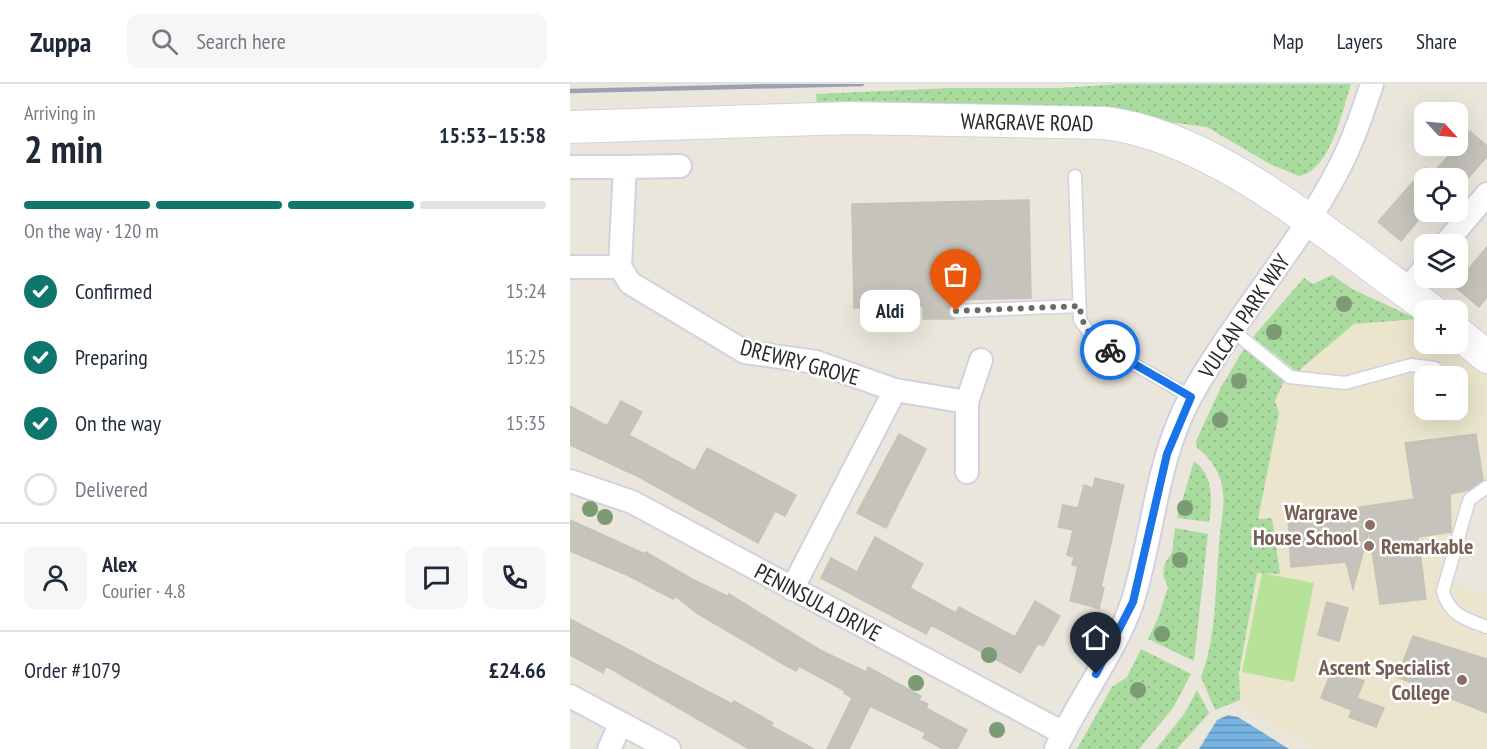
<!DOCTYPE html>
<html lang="en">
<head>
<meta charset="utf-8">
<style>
  :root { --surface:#fff; --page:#f6f6f7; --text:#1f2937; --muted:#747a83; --line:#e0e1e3; --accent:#0f766e }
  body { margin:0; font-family:"PT Sans Narrow",sans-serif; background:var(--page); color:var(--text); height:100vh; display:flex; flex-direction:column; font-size:22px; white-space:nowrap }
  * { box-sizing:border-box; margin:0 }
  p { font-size:20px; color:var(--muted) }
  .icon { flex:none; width:33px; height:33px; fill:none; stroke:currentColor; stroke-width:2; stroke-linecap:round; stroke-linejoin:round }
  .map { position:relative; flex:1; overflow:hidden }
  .drawer { display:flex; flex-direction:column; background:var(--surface); width:570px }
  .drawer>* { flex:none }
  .needle { width:39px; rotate:116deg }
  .buttons { position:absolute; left:844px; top:18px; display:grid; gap:12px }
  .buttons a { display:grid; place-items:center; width:54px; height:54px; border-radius:12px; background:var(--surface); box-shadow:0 6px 24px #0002; font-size:30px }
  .pin { position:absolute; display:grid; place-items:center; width:51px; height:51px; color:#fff; margin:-62px -26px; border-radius:50% 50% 50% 0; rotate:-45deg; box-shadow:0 0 6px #0007 }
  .pin .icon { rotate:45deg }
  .courier { position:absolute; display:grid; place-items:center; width:60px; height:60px; margin:-30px; border:4px solid #1a73e8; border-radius:50%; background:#fff; color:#222; box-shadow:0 2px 8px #0007 }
  .bubble { position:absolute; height:42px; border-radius:12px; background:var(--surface); box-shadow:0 6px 24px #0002; font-size:20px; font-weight:600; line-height:42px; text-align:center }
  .head em { font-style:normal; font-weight:600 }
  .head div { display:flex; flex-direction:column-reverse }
  .head { display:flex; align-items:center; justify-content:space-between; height:102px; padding:0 24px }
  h1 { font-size:39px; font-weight:600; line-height:45px }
  .bar { display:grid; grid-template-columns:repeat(4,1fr); gap:9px 6px; align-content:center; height:72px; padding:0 24px }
  .bar i { height:8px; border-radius:4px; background:var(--line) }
  .bar .active { background:var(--accent) }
  .bar p { grid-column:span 4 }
  .line { display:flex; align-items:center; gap:15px; padding:0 24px; border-top:2px solid var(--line) }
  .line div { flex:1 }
  .round { display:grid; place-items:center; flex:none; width:63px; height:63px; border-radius:12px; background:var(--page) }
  ol { padding:0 24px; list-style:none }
  li { display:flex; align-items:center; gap:18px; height:66px }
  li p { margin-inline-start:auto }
  li .icon { padding:6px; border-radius:50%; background:var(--accent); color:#fff; stroke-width:4 }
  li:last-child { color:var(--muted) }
  li i { width:33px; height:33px; border:3px solid var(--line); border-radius:50% }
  header { display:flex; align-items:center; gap:36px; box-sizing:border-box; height:84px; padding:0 30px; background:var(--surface); border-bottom:2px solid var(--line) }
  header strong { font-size:28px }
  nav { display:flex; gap:33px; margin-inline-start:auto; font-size:21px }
  .search { width:420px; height:54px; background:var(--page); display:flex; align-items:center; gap:15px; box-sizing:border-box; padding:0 21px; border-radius:12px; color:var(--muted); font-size:22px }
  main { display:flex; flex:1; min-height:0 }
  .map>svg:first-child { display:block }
</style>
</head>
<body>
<header>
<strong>Zuppa</strong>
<div class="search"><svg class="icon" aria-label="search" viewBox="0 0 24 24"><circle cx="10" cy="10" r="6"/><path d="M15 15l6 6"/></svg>Search here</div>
<nav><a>Map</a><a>Layers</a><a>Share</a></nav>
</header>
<main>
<section class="drawer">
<div class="head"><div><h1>2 min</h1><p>Arriving in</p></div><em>15:53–15:58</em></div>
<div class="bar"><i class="active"></i><i class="active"></i><i class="active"></i><i></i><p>On the way · 120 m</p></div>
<ol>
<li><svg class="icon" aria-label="check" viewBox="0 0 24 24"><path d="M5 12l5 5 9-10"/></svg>Confirmed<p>15:24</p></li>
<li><svg class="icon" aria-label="check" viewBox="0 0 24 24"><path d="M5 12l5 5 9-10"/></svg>Preparing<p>15:25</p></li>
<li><svg class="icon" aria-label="check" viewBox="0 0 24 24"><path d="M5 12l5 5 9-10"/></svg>On the way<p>15:35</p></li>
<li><i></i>Delivered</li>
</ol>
<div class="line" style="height:108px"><a class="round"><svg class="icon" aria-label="person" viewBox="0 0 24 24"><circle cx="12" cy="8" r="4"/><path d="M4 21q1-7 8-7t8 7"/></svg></a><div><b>Alex</b><p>Courier · 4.8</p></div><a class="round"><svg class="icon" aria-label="chat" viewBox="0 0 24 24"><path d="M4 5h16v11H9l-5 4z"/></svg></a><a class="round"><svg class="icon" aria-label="phone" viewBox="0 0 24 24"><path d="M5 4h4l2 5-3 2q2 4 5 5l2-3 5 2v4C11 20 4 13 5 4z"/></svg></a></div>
<div class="line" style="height:78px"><div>Order #1079</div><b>£24.66</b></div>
</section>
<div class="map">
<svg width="917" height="665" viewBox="0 0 917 665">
  <defs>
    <pattern id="grass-dots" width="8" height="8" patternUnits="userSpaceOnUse" patternTransform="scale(1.5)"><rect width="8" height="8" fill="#a8db9d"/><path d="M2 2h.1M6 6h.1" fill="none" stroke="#91bc87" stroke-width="1.8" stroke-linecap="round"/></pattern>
    <pattern id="water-rules" width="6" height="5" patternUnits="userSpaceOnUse" patternTransform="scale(1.5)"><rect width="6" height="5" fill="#78b4e2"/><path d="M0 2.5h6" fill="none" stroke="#6292b7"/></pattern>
  </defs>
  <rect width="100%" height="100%" fill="#eae6dc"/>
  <!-- education -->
  <path fill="#eae5cc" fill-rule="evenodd" d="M847,235L855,241V260H878L917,291V409L908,414L880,499L917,512V665H744L725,652L675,625L670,616L669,589L687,489L709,490L702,435H688L709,329L705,317L715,295L784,240ZM855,292H888V326H855Z"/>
  <!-- grass -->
  <path fill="url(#grass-dots)" d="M550,0H781C772,27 761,86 729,92L700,80L637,43L472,22L356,19L247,20L246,10L381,4H489Z
    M762,191L782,205L847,235L784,240L727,288L683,253L734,194L743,200Z
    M674,265L715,295L705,317L709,329L688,435L702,434L710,490L687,489L669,589L670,616L645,626L631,593C647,553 645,504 649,461C650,440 657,418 651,397C646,383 639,372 627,364L626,357L651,303Z
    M624,377C644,391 642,417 639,438L607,434Z
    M605,444L638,450L624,577L578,555L588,534L598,503L593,491L595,479L602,469Z
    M571,565L621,590L603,624L569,665H507L542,603L557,593Z
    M627,606L639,629L607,665H586L615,629Z"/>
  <!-- pitch -->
  <path fill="#b7e29a" d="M692,489L744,499L724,598L672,588Z"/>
  <!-- water -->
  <path fill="url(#water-rules)" d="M658,631L668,633L719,665H629L647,636Z"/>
  <!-- building -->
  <path fill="#c5c3bb" stroke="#c5c2b6" stroke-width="1.5" d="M900,47L917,62V73L898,94H859Z
    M855,84V128L831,157L808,138Z
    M459,116L461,214L384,216L378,227L384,235H353V222L284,224L282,120Z
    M917,163V213L909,223L884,202Z
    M51,317L72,328L59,351L125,387L137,364L226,411L215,432L205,427L188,459L69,393L0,361V322L37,342Z
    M329,350L356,365L316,444L287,429Z
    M906,350L913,396L899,406L880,410L881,448L848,453L856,515L810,520L799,447L783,505L776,478L721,483L718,434L844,415L835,359Z
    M525,394L554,401L531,503L534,504L529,524L500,517L508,482L502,481L504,473L497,471L503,446L488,443L493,421L508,424L514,401L523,404Z
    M0,436L75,470L76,468L120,494L157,512L159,510L250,566L296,588L298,583L351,612L349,616L358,620L356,624L397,646L387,665H373L353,654L356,649L300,622L279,665H257L282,614L274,609L275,607L229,582L226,587L215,581L128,530L105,512L103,515L59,492L0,467Z
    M305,453L353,480L340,504L386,529L389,523L445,553L465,517L490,532L473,562L468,559L451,589L361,541L356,550L251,494L261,474L287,488Z
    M757,518L778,524L769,557L748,551Z
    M0,535L162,620L164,617L203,639L201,642L244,665H179L36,582L33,589L0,571Z
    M843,552L917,575V629L827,593Z
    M762,585L794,597L787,614L814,624L806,643L779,633L782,626L751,614Z"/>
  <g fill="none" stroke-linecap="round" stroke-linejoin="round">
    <defs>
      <path id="lane" d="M505,92L510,236L527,259L621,313
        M386,227L510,222
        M662,246L720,293L775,299L841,281L865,284L875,292
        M917,403L900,415L897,423L873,507C879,531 895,535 917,543"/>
      <path id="street" d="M0,83H55L50,183L60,199L175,268L246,278L325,306L397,318
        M55,83L110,82
        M875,160L917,110
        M0,183H50
        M836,206L855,184
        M397,388V318L411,276
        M0,397L62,418L493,649
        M222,505L325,306
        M0,612L99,665
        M39,665L50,641
        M486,665C508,616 547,566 563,516C584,448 586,376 621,312C665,234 725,167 767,88C782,60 792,30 802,0"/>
      <path id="secondary" d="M0,43L281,34L535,39C627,50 722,123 795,177C816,194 839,209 861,226
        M888,249L917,273"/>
    </defs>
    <!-- lane casing -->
    <use href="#lane" stroke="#d1d1e0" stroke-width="15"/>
    <!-- street casing -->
    <use href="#street" stroke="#d1d1e0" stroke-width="26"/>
    <!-- secondary casing -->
    <use href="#secondary" stroke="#d1d1e0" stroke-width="34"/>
    <!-- lane -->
    <use href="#lane" stroke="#fff" stroke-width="12"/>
    <!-- street -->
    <use href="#street" stroke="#fff" stroke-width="22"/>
    <!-- secondary -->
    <use href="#secondary" stroke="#fff" stroke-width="32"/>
    <!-- rail -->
    <path stroke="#a09fb1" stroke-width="4.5" d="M0,7L292,0"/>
  </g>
  <!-- trees -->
  <g fill="#7c9b75">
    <circle cx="774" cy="220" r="8"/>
    <circle cx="704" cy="248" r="8"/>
    <circle cx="669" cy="297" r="8"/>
    <circle cx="650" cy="336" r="8"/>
    <circle cx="615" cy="424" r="8"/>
    <circle cx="20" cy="425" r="8"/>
    <circle cx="35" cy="433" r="8"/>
    <circle cx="610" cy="476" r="8"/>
    <circle cx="592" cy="550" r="8"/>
    <circle cx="419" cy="571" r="8"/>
    <circle cx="346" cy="599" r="8"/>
    <circle cx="568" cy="606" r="8"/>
    <circle cx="427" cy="646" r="8"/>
  </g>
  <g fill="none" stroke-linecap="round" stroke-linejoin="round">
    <!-- done -->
    <path stroke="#6d6b68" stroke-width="6" stroke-dasharray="0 10.8" d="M386,227L510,222C511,242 522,256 540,266"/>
    <!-- route -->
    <path stroke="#1a73e8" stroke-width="8" d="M526,590L563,518L597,370L621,313L540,266"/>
  </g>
  <!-- markers -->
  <g fill="#8d6e63" stroke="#fff" stroke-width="2">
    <circle cx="800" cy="441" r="6"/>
    <circle cx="799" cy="462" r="6"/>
    <circle cx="892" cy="596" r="6"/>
  </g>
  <g text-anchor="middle" stroke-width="5" stroke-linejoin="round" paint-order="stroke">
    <!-- street labels -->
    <g font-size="22" fill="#292929" stroke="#fff">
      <text transform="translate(457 38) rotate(1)" y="8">WARGRAVE ROAD</text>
      <text transform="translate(674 232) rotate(-56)" y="8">VULCAN PARK WAY</text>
      <text transform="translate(230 278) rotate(15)" y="8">DREWRY GROVE</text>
      <text transform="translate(248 518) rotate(28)" y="8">PENINSULA DRIVE</text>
    </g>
    <!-- education labels -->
    <g font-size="22" font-weight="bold" fill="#785e54" stroke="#fff" text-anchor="end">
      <text x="788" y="436">Wargrave<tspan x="788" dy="25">House School</tspan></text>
      <text x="811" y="470" text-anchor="start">Remarkable</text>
      <text x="880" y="591">Ascent Specialist<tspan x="880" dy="25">College</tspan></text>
    </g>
  </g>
</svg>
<div class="buttons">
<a><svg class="needle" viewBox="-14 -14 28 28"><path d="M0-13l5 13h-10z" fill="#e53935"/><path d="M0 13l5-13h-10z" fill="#747a83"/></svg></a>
<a><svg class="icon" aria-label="locate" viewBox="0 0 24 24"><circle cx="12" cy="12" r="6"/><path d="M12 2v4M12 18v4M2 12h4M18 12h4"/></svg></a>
<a><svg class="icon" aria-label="layers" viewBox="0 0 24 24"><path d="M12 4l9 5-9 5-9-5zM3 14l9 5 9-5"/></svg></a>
<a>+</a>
<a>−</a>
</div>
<div class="pin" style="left:386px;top:227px;background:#ea580c"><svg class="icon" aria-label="bag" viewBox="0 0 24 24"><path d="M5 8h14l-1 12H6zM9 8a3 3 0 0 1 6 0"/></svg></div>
<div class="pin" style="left:526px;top:590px;background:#1f2937"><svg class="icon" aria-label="home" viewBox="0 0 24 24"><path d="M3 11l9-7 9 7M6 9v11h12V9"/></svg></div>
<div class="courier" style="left:540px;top:266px"><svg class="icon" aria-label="bike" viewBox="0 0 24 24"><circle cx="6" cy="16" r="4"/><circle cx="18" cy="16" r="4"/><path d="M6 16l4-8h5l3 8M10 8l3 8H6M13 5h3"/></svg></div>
<div class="bubble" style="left:290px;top:206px;width:60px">Aldi</div>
</div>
</main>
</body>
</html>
